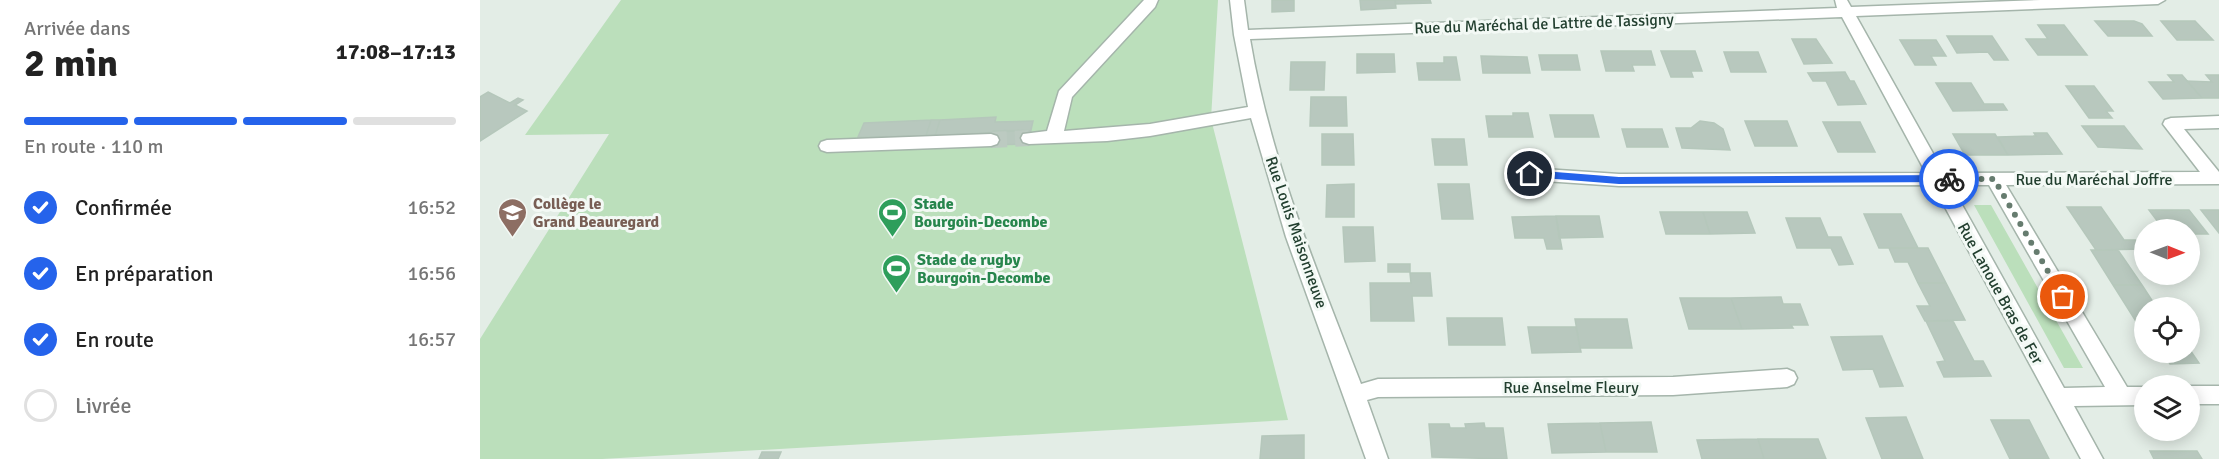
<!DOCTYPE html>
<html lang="fr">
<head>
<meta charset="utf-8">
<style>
  :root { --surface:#fff; --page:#f6f6f6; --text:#222; --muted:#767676; --line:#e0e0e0; --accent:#2563eb }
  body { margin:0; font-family:Signika,sans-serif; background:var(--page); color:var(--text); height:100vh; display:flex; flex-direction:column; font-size:22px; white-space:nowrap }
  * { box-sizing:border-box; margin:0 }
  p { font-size:20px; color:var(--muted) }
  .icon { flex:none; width:33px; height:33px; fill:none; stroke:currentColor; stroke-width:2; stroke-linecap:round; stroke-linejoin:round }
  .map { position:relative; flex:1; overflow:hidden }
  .drawer { display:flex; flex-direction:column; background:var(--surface); width:480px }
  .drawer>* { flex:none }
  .needle { width:39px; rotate:91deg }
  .fabs { position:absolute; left:1654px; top:219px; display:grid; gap:12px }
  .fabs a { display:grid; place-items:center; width:66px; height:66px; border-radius:50%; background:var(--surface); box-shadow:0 3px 15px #0003; font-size:30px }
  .pin { position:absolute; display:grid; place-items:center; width:51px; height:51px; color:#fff; margin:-26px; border:3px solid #fff; border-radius:50%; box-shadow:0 2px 6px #0007 }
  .courier { position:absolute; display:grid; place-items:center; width:60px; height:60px; margin:-30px; border:4px solid #2563eb; border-radius:50%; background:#fff; color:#222; box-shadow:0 2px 8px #0007 }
  .headline em { font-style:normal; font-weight:800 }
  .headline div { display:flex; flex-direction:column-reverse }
  .headline { display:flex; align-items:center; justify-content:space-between; height:102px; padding:0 24px }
  h1 { font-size:39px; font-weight:800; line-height:45px }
  .bar { display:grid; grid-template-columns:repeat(4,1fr); gap:9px 6px; align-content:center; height:72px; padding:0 24px }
  .bar i { height:8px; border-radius:4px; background:var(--line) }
  .bar .on { background:var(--accent) }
  .bar p { grid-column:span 4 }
  ol { padding:0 24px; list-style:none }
  li { display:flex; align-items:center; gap:18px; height:66px }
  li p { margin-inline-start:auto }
  li .icon { padding:6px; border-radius:50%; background:var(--accent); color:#fff; stroke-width:4 }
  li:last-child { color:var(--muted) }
  li i { width:33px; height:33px; border:3px solid var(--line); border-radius:50% }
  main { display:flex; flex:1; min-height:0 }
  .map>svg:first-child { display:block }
</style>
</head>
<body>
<main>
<section class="drawer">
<div class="headline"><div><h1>2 min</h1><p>Arrivée dans</p></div><em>17:08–17:13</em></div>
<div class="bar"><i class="on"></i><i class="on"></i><i class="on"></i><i></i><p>En route · 110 m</p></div>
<ol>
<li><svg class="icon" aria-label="check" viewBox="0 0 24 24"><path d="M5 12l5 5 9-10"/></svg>Confirmée<p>16:52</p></li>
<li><svg class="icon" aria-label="check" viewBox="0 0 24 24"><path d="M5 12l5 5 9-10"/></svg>En préparation<p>16:56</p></li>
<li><svg class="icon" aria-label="check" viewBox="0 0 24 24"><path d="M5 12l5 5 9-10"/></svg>En route<p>16:57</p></li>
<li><i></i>Livrée</li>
</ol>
</section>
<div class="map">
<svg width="1739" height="459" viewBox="0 0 1739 459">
  <rect width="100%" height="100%" fill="#e3ede6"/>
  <!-- green -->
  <path fill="#bbdfbb" d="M141,0H738L731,119L808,420L122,459H0V339L129,134L45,135Z
    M1494,205H1511L1603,368H1584Z"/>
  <!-- building -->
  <path fill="#b8c8be" stroke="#b5c7bb" stroke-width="1.5" d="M792,0H814V11L792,12Z
    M880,0H915L916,8L881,10Z
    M915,0H950L951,3L916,4Z
    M1615,21H1654L1662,24L1672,36H1628Z
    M1681,21H1715L1733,40H1697Z
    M1558,25H1584L1607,55H1558L1546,39H1568Z
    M1467,36H1512L1528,60H1514L1508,52L1477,53Z
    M1312,39H1336L1352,63L1324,64Z
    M1420,40H1456L1466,56H1451L1456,65H1435Z
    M1121,51H1171L1175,65H1152L1154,71H1126Z
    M1181,51H1215L1222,71H1211L1213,77H1191Z
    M1244,52H1278L1286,72H1251Z
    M877,54H914L915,72L877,73Z
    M1059,55H1097L1100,70H1062Z
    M1001,56L1047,57L1050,73H1003Z
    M964,57H976L980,80H939L937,63H964Z
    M811,62H845L844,90H810Z
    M1365,72L1370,81H1374L1386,104L1358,105L1346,81H1333L1328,73Z
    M1688,75H1702L1722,98L1683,99L1669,82H1694Z
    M1726,75H1739V98H1722L1707,81L1732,82Z
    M1456,83H1491L1504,104H1523L1527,110L1473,111Z
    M1586,86H1614L1633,111H1626L1632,118H1609Z
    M8,92L30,103L38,98L43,100L35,105L47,111L0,141V97Z
    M831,97H866L867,126H830Z
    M1033,113H1048L1053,137H1009L1006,116H1033Z
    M1070,115H1113L1119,137H1075Z
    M516,117L515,122L553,121L551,130L455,136L460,120Z
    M451,120L446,136L378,137L384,123Z
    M451,120H460L455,136H446Z
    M1220,121L1234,123L1243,129L1250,150L1202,148L1196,128H1211Z
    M1265,121H1307L1317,146H1275Z
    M1343,122H1380L1395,152H1358Z
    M1602,126H1644L1662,149L1618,147Z
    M1142,129H1182L1188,147H1147Z
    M551,130L548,144L510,145L513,131Z
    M1554,133H1567L1582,154L1528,155L1518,137L1556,136Z
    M842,134H873L874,165H842Z
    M1473,134H1515L1528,155H1485Z
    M952,139H984L987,165H955Z
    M874,184V217H846L847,185Z
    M958,184H989L993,219H962Z
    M1587,207H1621L1644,240H1665V249L1616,250Z
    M1669,210H1709L1728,234H1710V230H1684Z
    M1721,210H1739V233Z
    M1180,212H1223L1230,234H1186Z
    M1223,212H1267L1275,233L1230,234Z
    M1384,214H1421L1438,248H1399Z
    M1076,216H1119L1123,237L1079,238Z
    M1076,216L1082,249H1067L1064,238H1035L1032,217Z
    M1306,218H1340L1348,237H1361L1373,264L1359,265L1351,248H1317Z
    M863,227H893L895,261L865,262Z
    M1409,248H1448L1466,283H1438L1428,262H1415Z
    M1611,250H1638L1662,285H1633Z
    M908,264H930V272H908Z
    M930,273H950L952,296H932L934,321H891L890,283H931Z
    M1438,283H1466L1485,320L1445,321L1437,306H1450Z
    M1633,285H1662L1677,308H1665V323H1657Z
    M1301,297L1303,304H1320L1328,325H1311L1313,328L1262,329L1251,298Z
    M1200,298H1251L1262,329H1209Z
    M967,318H1022L1025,345H969Z
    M1095,319H1147L1152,348H1100Z
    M1446,321H1473L1494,361H1503L1511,376L1464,377L1457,362L1465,361Z
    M1048,327H1096L1101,352L1052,353Z
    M1402,336L1423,386L1400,387L1393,369L1363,370L1351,337Z
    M1710,350L1719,363L1690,364L1683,352H1710Z
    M1426,417L1443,459H1402L1386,418Z
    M1511,420H1549L1569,459H1530Z
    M1171,422L1177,452H1126L1120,423Z
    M1004,423L1005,428H1023L1027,459L952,457L949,424H969L970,428H986L985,424Z
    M1120,423L1126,452L1072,453L1068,424Z
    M824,435V459H780L782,436Z
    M1278,439H1338L1346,459H1284Z
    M1278,439L1284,459H1222L1217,440Z
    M1670,451H1717L1722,459H1674Z
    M282,452H301L298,459H279Z"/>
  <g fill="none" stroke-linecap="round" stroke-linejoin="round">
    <!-- minor-tunnel -->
    <path stroke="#bccac1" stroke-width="16" stroke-dasharray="16 8" stroke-linecap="butt" d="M511,140L549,138"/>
    <defs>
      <path id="minor" d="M664,0H678L675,7L592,97L584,131L670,124L768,107L754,35L750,0H764L768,30L1357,8L1355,0H1367L1371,7L1561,0H1685L1678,4L1376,16L1464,173L1720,172L1683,124L1685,120L1691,118L1739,116V128L1704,129L1739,172V184L1526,185L1647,387H1665V405L1594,406L1623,459H1601L1453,185L1139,186L1049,180L1043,178L1040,174L1043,170L1049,168L1139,174L1446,173L1362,17L770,39C790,159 837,271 881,384L898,379L1193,377L1307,369L1314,372L1317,378L1314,384L1307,387L1193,395L898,397L887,400L908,459H886L806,237L771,118L670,136L627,141L549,144L543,142L541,138L543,134L567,131L579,91ZM1471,185H1509L1625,387L1584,388Z
        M511,134L517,136L519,140L517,144L511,146L347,152L341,150L339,146L341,142L347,140Z
        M1710,386H1739V404H1710Z"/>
    </defs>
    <!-- minor casing -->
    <use href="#minor" stroke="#a5b5ab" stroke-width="3"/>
    <!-- minor -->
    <use href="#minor" fill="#fff" fill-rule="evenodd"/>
  </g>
  <!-- route -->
  <path fill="#2563eb" d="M1050,170L1139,177L1469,175L1474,179L1469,182L1139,184L1050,177L1045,174Z"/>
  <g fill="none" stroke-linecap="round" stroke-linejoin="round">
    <!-- done -->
    <path stroke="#667c6f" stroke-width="6" stroke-dasharray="0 10.8" d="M1469,179H1514L1583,297"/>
  </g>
  <!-- icons -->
  <defs>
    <symbol id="school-pin" viewBox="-11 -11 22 30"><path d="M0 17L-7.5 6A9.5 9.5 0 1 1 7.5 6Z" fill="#8d6e63" stroke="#f3f9f5"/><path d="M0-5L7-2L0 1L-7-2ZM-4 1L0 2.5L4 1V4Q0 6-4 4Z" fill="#fff"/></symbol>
    <symbol id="stadium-pin" viewBox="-11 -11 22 30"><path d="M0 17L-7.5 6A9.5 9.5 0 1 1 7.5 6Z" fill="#2e9e5b" stroke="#f3f9f5"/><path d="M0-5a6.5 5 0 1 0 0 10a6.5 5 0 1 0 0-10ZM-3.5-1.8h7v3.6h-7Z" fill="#fff"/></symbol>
  </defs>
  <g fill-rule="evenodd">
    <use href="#school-pin" x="16" y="196" width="33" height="45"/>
    <use href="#stadium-pin" x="396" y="196" width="33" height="45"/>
    <use href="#stadium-pin" x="400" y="252" width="33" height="45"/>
  </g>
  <g text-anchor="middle" stroke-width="6" stroke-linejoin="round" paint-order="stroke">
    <!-- street labels -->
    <g font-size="16" fill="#223f2f" stroke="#f3f9f5">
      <text transform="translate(1064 23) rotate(-2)" y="6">Rue du Maréchal de Lattre de Tassigny</text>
      <text x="1614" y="185">Rue du Maréchal Joffre</text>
      <text transform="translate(817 232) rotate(71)" y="6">Rue Louis Maisonneuve</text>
      <text transform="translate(1521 293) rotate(61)" y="6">Rue Lanoue Bras de Fer</text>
      <text x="1091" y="393">Rue Anselme Fleury</text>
    </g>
    <!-- education labels -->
    <g font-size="16" font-weight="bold" fill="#785e54" stroke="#f3f9f5" text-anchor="start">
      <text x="53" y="209">Collège le<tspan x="53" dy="18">Grand Beauregard</tspan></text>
    </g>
    <!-- leisure labels -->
    <g font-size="16" font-weight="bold" fill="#27864d" stroke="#f3f9f5" text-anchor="start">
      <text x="434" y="209">Stade<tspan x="434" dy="18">Bourgoin-Decombe</tspan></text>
      <text x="437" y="265">Stade de rugby<tspan x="437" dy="18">Bourgoin-Decombe</tspan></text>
    </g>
  </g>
</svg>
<div class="fabs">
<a><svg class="needle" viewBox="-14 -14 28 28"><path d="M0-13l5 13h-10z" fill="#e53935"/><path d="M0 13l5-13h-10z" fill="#767676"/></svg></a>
<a><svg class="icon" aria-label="locate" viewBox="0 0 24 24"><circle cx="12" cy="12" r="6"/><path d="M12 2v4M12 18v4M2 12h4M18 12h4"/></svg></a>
<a><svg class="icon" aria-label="layers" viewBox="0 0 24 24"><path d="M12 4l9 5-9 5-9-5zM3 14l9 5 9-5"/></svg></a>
</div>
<div class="pin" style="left:1583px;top:297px;background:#ea580c"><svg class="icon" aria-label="bag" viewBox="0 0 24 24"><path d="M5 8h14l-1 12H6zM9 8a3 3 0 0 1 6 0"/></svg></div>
<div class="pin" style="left:1050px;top:174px;background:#1f2937"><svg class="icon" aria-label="home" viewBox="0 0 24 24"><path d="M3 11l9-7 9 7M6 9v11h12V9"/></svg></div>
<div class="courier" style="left:1469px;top:179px"><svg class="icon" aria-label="bike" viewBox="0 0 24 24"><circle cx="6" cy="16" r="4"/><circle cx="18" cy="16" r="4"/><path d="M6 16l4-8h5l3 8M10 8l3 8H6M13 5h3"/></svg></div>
</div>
</main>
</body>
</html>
